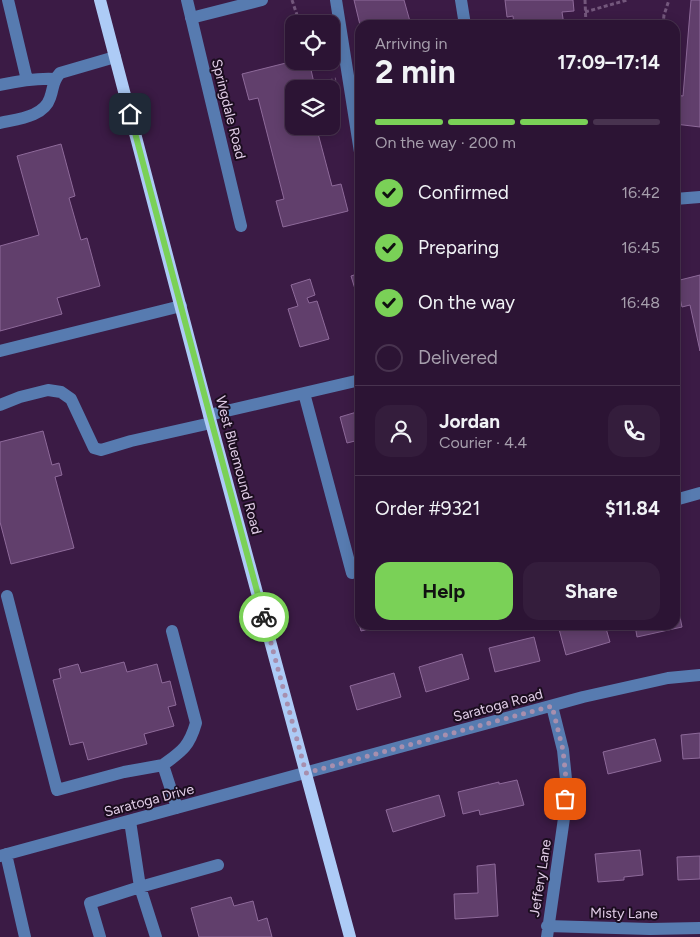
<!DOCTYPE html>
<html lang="en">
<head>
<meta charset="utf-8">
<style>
  :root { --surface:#2c1434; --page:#341d3c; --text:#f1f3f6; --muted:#a69eac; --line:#48334f; --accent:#7ad157 }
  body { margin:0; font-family:Figtree,sans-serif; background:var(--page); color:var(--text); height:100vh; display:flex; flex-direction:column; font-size:19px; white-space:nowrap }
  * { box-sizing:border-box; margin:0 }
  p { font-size:16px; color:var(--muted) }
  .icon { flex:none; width:28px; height:28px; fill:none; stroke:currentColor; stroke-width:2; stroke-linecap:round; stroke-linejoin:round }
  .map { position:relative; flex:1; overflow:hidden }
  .details { position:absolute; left:355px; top:20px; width:325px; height:610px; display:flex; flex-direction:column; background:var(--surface); border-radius:15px; box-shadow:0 2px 12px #0003,0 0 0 1px var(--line) }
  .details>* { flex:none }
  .tools { position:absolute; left:285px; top:15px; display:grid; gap:10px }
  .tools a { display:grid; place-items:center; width:55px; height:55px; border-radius:10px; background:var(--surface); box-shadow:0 2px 12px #0003,0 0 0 1px var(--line); font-size:25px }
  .pin { position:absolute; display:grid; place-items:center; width:42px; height:42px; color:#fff; margin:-21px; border-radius:10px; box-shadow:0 2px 8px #0006 }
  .courier { position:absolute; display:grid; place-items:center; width:50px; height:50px; margin:-25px; border:4px solid #7ad157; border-radius:50%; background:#fff; color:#222; box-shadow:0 1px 6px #0007 }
  .headline em { font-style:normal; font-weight:700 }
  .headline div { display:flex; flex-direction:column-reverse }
  .headline { display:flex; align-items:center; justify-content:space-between; height:85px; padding:0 20px }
  h1 { font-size:32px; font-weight:700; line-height:38px }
  .bar { display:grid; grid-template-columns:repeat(4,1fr); gap:8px 5px; align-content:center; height:60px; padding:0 20px }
  .bar i { height:6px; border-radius:4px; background:var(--line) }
  .bar .current { background:var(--accent) }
  .bar p { grid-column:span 4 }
  .line { display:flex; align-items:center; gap:12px; padding:0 20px; border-top:1px solid var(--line) }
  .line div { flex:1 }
  .round { display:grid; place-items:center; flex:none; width:52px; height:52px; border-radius:15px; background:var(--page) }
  ol { padding:0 20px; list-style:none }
  li { display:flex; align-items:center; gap:15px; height:55px }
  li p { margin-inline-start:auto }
  li .icon { padding:5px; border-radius:50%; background:var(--accent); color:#111; stroke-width:4 }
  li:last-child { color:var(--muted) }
  li i { width:28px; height:28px; border:2px solid var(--line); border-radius:50% }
  .button { display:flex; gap:10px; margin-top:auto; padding:10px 20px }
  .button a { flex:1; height:58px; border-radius:15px; background:var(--accent); color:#111; font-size:20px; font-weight:700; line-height:58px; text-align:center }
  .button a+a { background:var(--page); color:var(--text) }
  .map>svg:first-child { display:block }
</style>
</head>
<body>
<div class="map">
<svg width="700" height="937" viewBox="0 0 700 937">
  <rect width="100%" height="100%" fill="#3b1b45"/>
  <!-- building -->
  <path fill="#613f6c" stroke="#8e6a9a" d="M354,0H404L411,25H360Z
    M505,0H573L574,11L562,12L564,25H514L513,16L507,17Z
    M691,0H700V127L675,124V95L683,96Z
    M294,61H309L314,83L306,85L307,89H294V126H316L332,186L341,184L348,211L283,227L276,201L284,199L258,98L249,100L242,74Z
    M61,144L75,196L69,198L81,240L87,238L100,286L57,298L62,314L0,331V246L39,235L17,156Z
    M360,273V288L355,289L351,276Z
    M700,275V351L690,305L682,307L676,281Z
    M310,279L315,295L307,298L309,303L317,301L329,339L300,347L288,309L298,306L291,285Z
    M360,411V458L355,441L347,443L340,417Z
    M43,431L52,465L59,463L62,475L55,477L74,548L11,564L0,522V442Z
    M675,602H677L682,627L637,637L635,625H675Z
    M360,608V625H384L361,631L355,609Z
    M573,625H605L610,642L566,655L559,629Z
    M534,637L540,661L495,672L489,648Z
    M462,654L469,679L426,692L419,667Z
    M124,662L127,672L157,664L162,683L170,681L176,705L168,707L174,726L144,734L147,744L88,760L83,742L70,745L53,680L61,678L59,669L78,664L81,673Z
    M394,673L401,697L357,710L350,686Z
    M700,733V758L683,759L681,735Z
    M655,739L661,761L608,774L603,752Z
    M517,780L524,805L480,815L479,810L463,814L458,792L499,782V784Z
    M439,795L445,816L393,832L386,810Z
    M640,850L643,875L624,877V880L598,882L595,854Z
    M700,856V879L678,880L677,857Z
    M495,864L498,916L455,919L454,894L478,893L477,866Z
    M231,897L234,906L253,901L258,921L267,918L272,937H199L191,908Z"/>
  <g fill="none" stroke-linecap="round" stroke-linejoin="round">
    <!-- path -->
    <path stroke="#73577c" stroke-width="3" stroke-dasharray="4 2.5" stroke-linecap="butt" d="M292,0L300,24
      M585,0L586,25
      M585,12L627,0
      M663,25L664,15L669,0
      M310,86L336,79"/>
    <!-- minor -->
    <path stroke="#577bb0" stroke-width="12" d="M8,0L27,80
      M187,0L241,226
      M336,0L360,152
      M461,0L465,25
      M191,18L262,0
      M0,85C18,81 36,78 55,79
      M0,123C17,119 44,117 50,98C54,87 52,82 60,73L115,57
      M675,199L700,197
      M0,351L181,306
      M304,393L352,573
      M0,405L20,397L48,390L61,392L71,399L94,448L101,450L131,441L211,423
      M209,415L360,380
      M675,500L700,493
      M7,596L57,790L124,772L163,765
      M172,631L196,723C189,747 182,751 163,765L177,808
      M130,821L140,887L156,937
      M6,854L25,937
      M0,856L583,697L668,678L700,675
      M547,926L650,929L700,928
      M100,937L90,903L140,887L218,865
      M547,937L564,818L566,779L563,750L552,706"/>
    <!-- major -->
    <path stroke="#adcbf6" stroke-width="12" d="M100,0L209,415L350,937"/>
  </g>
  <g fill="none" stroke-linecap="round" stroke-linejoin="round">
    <!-- done -->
    <path stroke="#a78fae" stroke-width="5" stroke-dasharray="0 9" d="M264,617L306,773L552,706L563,750L566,779L565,799"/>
    <!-- route -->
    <path stroke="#7ad157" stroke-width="6" d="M130,114L210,416L264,617"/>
  </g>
  <g text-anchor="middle" stroke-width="4" stroke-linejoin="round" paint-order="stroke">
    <!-- street labels -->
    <g font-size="14" fill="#e1cde7" stroke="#1b0d1f">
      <text transform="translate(229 109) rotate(76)" y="5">Springdale Road</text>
      <text transform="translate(239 465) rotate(75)" y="5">West Bluemound Road</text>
      <text transform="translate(498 705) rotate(-15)" y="5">Saratoga Road</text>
      <text transform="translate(149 800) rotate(-15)" y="5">Saratoga Drive</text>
      <text transform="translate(540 878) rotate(-81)" y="5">Jeffery Lane</text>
      <text transform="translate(624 913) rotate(1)" y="5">Misty Lane</text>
    </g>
  </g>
</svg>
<div class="tools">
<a><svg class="icon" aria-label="locate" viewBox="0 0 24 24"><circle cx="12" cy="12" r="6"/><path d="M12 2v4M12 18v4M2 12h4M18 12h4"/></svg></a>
<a><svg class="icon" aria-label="layers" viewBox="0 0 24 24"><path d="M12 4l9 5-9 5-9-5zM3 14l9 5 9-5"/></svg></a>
</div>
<div class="pin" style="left:565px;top:799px;background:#ea580c"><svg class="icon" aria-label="bag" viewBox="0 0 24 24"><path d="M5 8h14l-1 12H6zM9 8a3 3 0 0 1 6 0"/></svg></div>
<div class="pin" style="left:130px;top:114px;background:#1f2937"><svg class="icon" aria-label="home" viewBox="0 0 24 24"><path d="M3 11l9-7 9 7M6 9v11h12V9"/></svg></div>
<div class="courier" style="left:264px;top:617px"><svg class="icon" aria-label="bike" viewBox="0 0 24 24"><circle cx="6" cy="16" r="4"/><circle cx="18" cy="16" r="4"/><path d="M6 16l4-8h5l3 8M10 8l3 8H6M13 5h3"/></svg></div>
<section class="details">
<div class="headline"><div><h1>2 min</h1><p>Arriving in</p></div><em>17:09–17:14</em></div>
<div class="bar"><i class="current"></i><i class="current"></i><i class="current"></i><i></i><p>On the way · 200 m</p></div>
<ol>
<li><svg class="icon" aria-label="check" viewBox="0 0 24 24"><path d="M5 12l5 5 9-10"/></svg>Confirmed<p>16:42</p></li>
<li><svg class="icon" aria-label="check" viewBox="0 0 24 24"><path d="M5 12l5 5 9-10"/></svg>Preparing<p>16:45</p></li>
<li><svg class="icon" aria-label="check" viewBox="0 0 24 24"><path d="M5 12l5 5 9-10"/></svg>On the way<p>16:48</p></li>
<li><i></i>Delivered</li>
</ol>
<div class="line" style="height:90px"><a class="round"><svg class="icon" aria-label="person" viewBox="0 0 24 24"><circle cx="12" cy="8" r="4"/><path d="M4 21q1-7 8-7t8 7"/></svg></a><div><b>Jordan</b><p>Courier · 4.4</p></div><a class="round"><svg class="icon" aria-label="phone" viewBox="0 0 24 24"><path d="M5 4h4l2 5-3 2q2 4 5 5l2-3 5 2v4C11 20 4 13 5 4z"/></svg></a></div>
<div class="line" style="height:65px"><div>Order #9321</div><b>$11.84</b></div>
<div class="button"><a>Help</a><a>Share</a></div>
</section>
</div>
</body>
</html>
